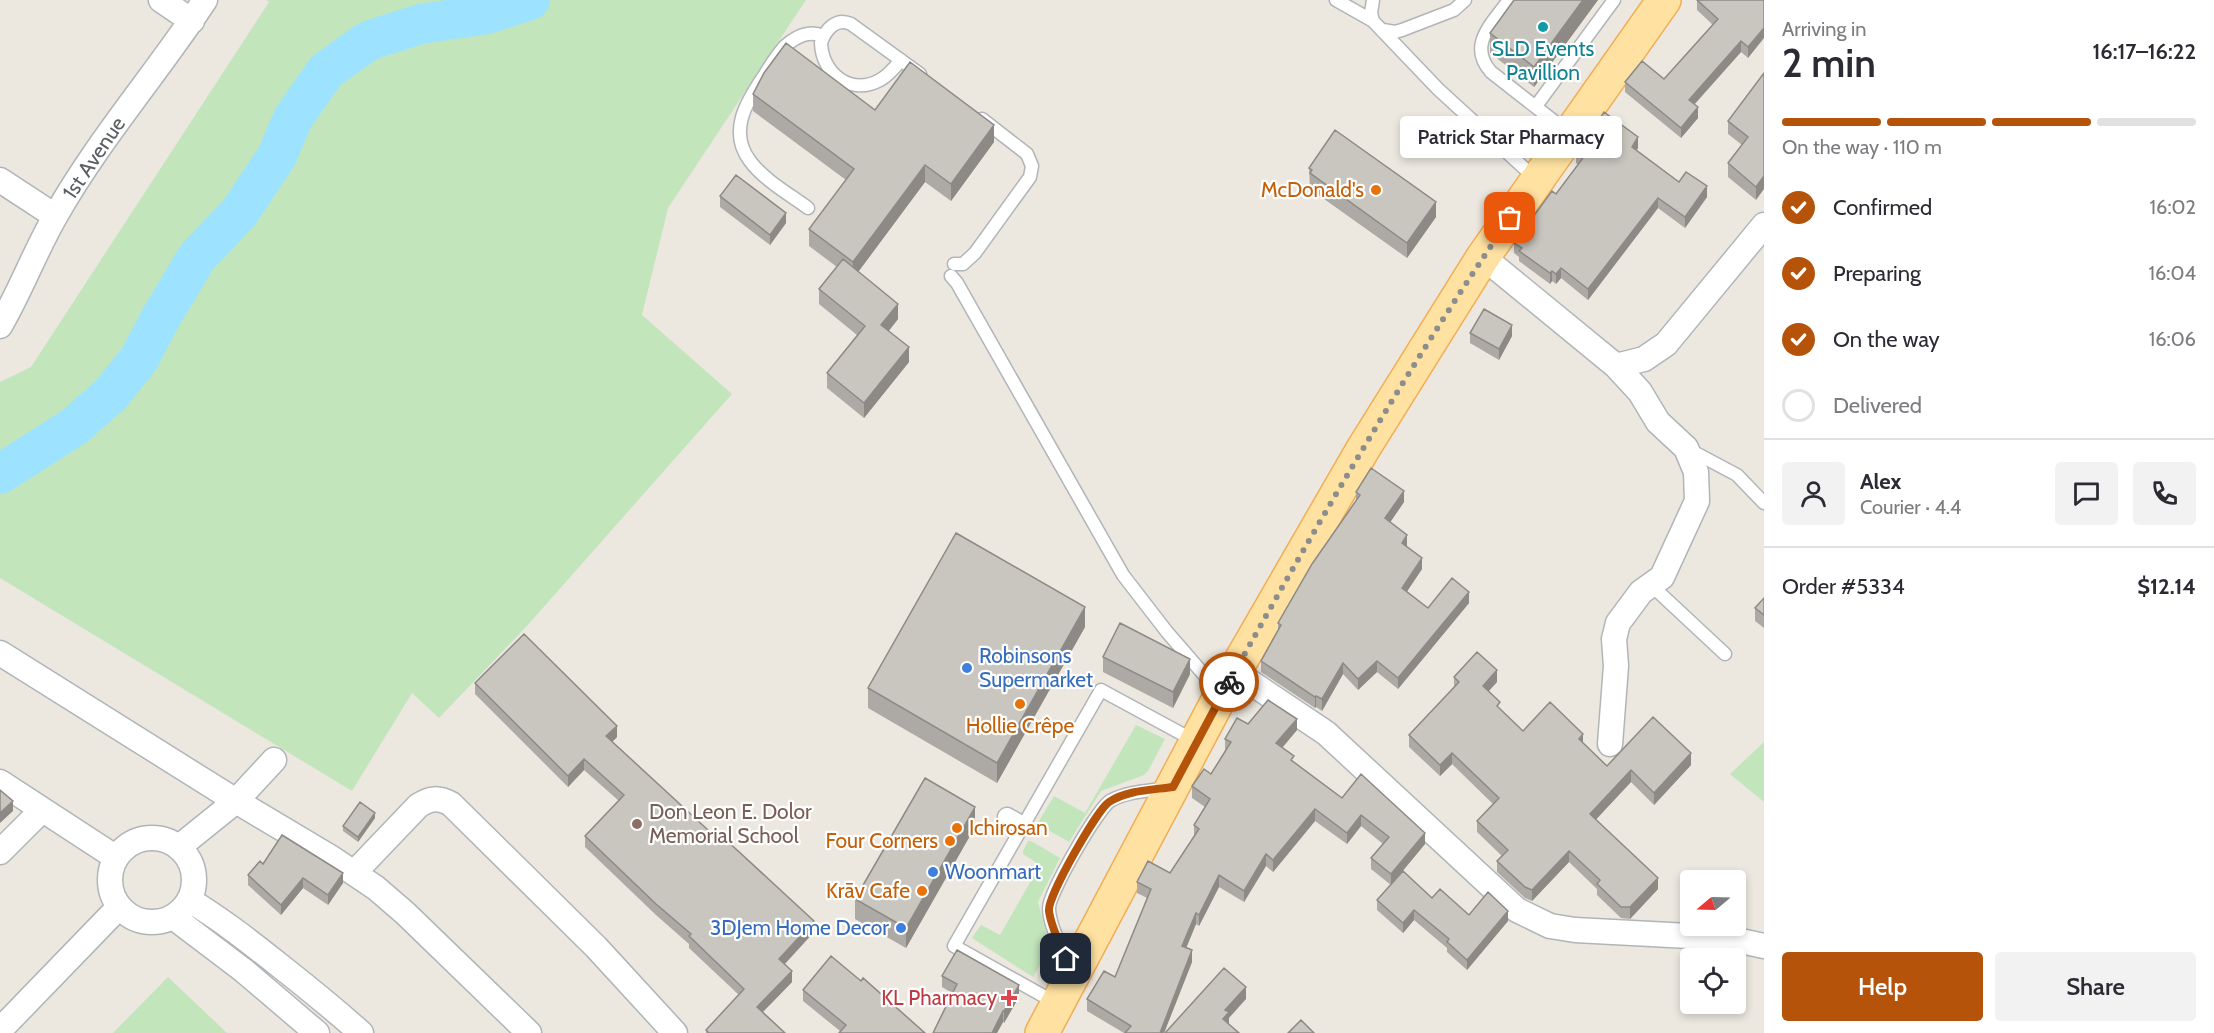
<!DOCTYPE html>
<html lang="en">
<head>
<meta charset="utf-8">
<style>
  :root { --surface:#fff; --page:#f2f2f3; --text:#2b2b33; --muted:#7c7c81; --line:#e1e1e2; --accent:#b45309 }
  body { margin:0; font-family:Cabin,sans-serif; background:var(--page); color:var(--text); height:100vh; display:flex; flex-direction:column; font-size:22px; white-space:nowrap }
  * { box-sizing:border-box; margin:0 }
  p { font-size:20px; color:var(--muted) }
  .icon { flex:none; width:33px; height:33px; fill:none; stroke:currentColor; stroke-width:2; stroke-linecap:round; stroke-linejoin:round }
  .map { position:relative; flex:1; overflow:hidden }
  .details { display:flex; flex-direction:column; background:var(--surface); width:450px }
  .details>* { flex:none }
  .needle { width:39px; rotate:251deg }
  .fabs { position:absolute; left:1680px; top:870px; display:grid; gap:12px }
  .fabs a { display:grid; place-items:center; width:66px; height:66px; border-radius:6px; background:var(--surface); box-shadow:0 3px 9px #0003; font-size:30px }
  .pin { position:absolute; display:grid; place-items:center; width:51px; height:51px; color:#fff; margin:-26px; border-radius:12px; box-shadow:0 3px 9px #0006 }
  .courier { position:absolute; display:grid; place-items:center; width:60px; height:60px; margin:-30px; border:4px solid #b45309; border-radius:50%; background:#fff; color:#222; box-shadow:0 2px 8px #0007 }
  .bubble { position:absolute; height:42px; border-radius:6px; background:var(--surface); box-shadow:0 3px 9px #0003; font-size:20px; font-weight:600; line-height:42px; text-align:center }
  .headline em { font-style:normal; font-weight:600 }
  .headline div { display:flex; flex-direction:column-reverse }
  .headline { display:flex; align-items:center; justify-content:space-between; height:102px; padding:0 18px }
  h1 { font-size:39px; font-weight:600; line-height:45px }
  .bar { display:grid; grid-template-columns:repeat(4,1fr); gap:9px 6px; align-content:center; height:72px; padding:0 18px }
  .bar i { height:8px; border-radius:4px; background:var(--line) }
  .bar .active { background:var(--accent) }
  .bar p { grid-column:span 4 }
  .line { display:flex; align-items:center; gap:15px; padding:0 18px; border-top:2px solid var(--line) }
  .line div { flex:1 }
  .round { display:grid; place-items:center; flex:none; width:63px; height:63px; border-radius:6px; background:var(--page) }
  ol { padding:0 18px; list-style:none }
  li { display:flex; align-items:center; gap:18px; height:66px }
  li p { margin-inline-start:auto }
  li .icon { padding:6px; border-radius:50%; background:var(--accent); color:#fff; stroke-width:4 }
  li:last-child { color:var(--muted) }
  li i { width:33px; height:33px; border:3px solid var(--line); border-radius:50% }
  .action { display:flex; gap:12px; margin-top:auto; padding:12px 18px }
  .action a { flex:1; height:69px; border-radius:6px; background:var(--accent); color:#fff; font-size:24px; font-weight:600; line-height:69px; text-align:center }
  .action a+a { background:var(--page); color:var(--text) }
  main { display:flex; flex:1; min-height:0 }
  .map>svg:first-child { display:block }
</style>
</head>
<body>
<main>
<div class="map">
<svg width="1764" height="1033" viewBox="0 0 1764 1033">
  <rect width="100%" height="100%" fill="#ece8e0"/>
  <!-- green -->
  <path fill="#c2e5bc" d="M266,0H806L668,208L642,315L732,394L526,627L439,718L412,693L352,791L0,578V382L31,367L269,2Z
    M1136,725L1165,739L1148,771L1144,775L1101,791L1069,842L1041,826L1039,821L1054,796L1085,813Z
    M1764,742V802L1730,774Z
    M1028,841H1031L1060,858L1038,902L1050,947L1033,977L972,938L981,925L1000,935L1040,865L1023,854V851Z
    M168,977L227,1033H113Z"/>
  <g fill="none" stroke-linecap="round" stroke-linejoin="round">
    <!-- river -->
    <path stroke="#9de3ff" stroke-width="40" d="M0,474L75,426L111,394L139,359L160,319L197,257L239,213L277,156L293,118L326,71L368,41L420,24L487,14L530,0"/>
    <defs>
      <path id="service" d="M1336,0L1373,21L1438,89L1535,178
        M1373,0L1371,13L1373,21
        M1509,0C1492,24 1467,45 1491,72L1569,133
        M1383,30L1395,32L1402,30L1454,10L1465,0
        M901,60C895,67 889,75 880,80C851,96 822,74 821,43C825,30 836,17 851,24L920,74
        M1536,106L1614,0
        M808,208C789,194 764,180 750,161C728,132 746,102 764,76C770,66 777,55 785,46C797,36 809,30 823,36
        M954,264H963L975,253L1030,177L1032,166L1027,154L982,119
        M951,276L957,283L1123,575L1167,632L1219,692
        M1690,450L1737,475L1764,503
        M1651,585L1725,654
        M1070,969C1064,952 1049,926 1049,908C1049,893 1097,810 1110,801C1127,791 1150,791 1168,788
        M1056,1003L954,946L1101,690L1195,741"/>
      <path id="pedestrian" d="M1007,817L1023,826"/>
      <path id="minor" d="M161,0L192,21
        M0,180L55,216
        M1483,257L1616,366
        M0,326C21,290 35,251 56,215C99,139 157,73 205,0
        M0,653L236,801L330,857L376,888L405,913L529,1033
        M1235,672L1326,733L1517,910L1550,926L1575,930L1727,938L1764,946
        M1610,744L1616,666L1614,639L1618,623L1641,592L1662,577L1697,501L1696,472L1686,448L1658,422L1640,392L1616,366L1644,359L1666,344L1764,225
        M0,782L115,857
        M110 880a42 42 0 1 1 84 0a42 42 0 1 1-84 0Z
        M179,847L236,801L274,760
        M0,852L42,810
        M354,873L418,806C430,798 438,797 451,804L596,947L675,1033
        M189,900C221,919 250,942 279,965C307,987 334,1009 361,1033
        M173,917L243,970L317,1033
        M0,1030L119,907"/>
      <path id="primary" d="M1042,1033L1221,695L1363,449L1483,257L1664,0"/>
    </defs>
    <!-- service casing -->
    <use href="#service" stroke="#b1b5b8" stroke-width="15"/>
    <!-- pedestrian casing -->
    <use href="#pedestrian" stroke="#b1b5b8" stroke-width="21"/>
    <!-- minor casing -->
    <use href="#minor" stroke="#b1b5b8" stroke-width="27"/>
    <!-- primary casing -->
    <use href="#primary" stroke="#f2ad53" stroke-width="36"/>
    <!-- service -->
    <use href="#service" stroke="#fff" stroke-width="12"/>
    <!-- pedestrian -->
    <use href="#pedestrian" stroke="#fff" stroke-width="18"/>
    <!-- minor -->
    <use href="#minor" stroke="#fff" stroke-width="24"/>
    <!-- primary -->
    <use href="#primary" stroke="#ffe2a2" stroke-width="33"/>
  </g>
  <!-- wall -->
  <path fill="#ada9a4" d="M1598,0L1534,87L1490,53V33Z
    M1697,0H1764L1748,58L1741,52L1695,104L1698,118L1681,138L1625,92V82L1664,79L1713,25L1697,10Z
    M1764,73L1756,200L1728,177V163L1742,145L1728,134V121Z
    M753,94L875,110L994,142L951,201L925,182L858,272L898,319L889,331L909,362L864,418L827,388V373L857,335L819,304V289L837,267L809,246V229L846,180L753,111Z
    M1638,148L1637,150L1679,182L1707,197L1685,228L1658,208L1588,300L1561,278L1556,284L1552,281L1550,284L1519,261V257L1514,253V243L1556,194L1578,165L1576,163V153Z
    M1309,168L1436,217L1407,258L1310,189Z
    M720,196L786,223L770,245L720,207Z
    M1470,333L1512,336L1499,360L1470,343Z
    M1356,492L1404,502L1390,522L1422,569L1407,591L1428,608L1469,603L1398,689L1377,672L1358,690L1343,674L1322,711L1316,707L1315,708L1261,672V661L1278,630V623L1356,501Z
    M1764,598V628L1755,621V608Z
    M1085,627L997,783L868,708V688Z
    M1103,657L1190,674L1173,708L1103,672Z
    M1454,677L1497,682L1489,691L1500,710L1523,731L1583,744L1607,766L1691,765L1654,805L1631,782L1595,820L1658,889L1630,919L1621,918L1597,895V889L1569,862L1532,901L1525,898L1497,872V861L1502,856L1477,832V821L1493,804L1452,764L1440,776L1409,747V735L1454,688Z
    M475,683L617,737L612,742L814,932L785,964L792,982L763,1012L785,1033H706V1030L739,995L689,948V944L656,915L585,847V836L619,801L584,770L568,787L475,694Z
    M1248,724L1297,730L1282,748L1294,763L1342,798L1425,844L1391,885L1432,898L1469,915L1508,921L1467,970L1447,952V948L1414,920L1403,933L1377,910V900L1391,885L1371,869V858L1383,844L1361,826L1347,844L1315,821L1273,872L1266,866L1244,902L1219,887L1199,926L1196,924L1186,948L1192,962L1164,1033H1124L1087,1011V999L1115,977L1147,898L1137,893V882L1170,873L1194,836V825L1205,807L1192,798V786L1211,774L1225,751V739Z
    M375,818L358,842L343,831V826Z
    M975,827L906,948L855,919V899Z
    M263,864L343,883L328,905L303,888L281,915L248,885V875Z
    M942,976L1019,997L1004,1023L1003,1022L997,1033H933L952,993L942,987Z
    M803,990L925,1033L840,1031L803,1001Z"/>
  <!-- shaded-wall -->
  <path fill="#8d8a86" d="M1583,0H1598L1534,87V67Z
    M1764,28V38L1748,58V47Z
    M1741,41V52L1689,110V100Z
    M1698,107V118L1681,138V128Z
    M994,125V142L951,201V184Z
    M1638,137V148L1632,157V147Z
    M925,165V182L853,279V262Z
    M1764,176V189L1756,200V187Z
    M1707,186V197L1685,228V217Z
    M1658,198V208L1588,300V289Z
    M1436,202V217L1407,258V243Z
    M786,213V223L770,245V235Z
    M1561,268V278L1556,284V274Z
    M1552,271V281L1550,284V273Z
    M898,304V319L881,340V325Z
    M1512,325V336L1499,360V349Z
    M909,347V362L864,418V403Z
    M1404,491V502L1385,530V518Z
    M1407,535V546L1402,554V543Z
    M1422,558V569L1402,599V588Z
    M1469,592V603L1398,689V678Z
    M1085,607V627L997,783V763Z
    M1190,659V674L1173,708V692Z
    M1377,661V672L1358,690V679Z
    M1343,663V674L1322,711V699Z
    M1497,670V682L1483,697V686Z
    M1316,696V707L1315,708V697Z
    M1297,719V730L1276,755V743Z
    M617,726V737L606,748V736Z
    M1583,734V746L1579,739Z
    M1452,753V764L1440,776V765Z
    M1691,753V765L1654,805V793Z
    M584,759V770L568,787V776Z
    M1631,770V782L1590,826V814Z
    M13,801V811L0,823V813Z
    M975,807V827L906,948V928Z
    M1315,809V821L1273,872V860Z
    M375,813V818L358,842V837Z
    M1361,815V826L1347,844V833Z
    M1425,833V844L1391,885V874Z
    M1569,851V862L1532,901V890Z
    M1266,854V866L1244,902V891Z
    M343,873V883L328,905V895Z
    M1219,875V887L1199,926V915Z
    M303,878V888L281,915V905Z
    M1658,878V889L1630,919V907Z
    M1414,910V920L1403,933V923Z
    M1508,911V921L1467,970V960Z
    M1196,913V924L1182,958V946Z
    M814,921V932L779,970V959Z
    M1192,950V962L1164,1033H1160Z
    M792,971V982L757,1018V1007Z
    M1019,985V997L1004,1023V1011Z
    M1246,987V999L1229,1018V1024L1223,1019L1225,1010Z
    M1003,1011V1022L997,1033H992Z"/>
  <!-- building -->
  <path fill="#c9c5bf" stroke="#8d8a86" stroke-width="1.5" d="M1514,0H1583L1534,67L1490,33Z
    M1697,0H1764V28L1748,47L1741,41L1689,100L1698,107L1681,128L1625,82L1642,61L1664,79L1718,19Z
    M786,43L875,110L910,62L994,125L951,184L925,165L853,262L809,229L854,169L753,94L764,73Z
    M1764,73V176L1756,187L1728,163L1748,137L1728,121Z
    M1604,112L1638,137L1632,147L1679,182L1686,172L1707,186L1685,217L1658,198L1588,289L1561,268L1556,274L1552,271L1550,273L1519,251L1522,248L1514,243L1552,191L1556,194L1583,158L1576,153Z
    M1335,130L1436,202L1407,243L1310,173L1312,170L1309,168Z
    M736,175L786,213L770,235L720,196Z
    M843,259L898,304L881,325L909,347L864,403L827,373L865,326L819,289Z
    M1484,309L1512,325L1499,349L1470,333Z
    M1371,468L1404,491L1385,518L1407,535L1402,543L1422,558L1402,588L1428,608L1452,578L1469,592L1398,678L1377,661L1358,679L1343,663L1322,699L1316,696L1315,697L1261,661L1281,625L1278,623L1312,564L1360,495L1356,492Z
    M956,533L1085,607L997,763L868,688Z
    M1764,598V615L1755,608Z
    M1120,623L1190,659L1173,692L1103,657Z
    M524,634L617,726L606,736L721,842L724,838L814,921L779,959L792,971L757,1007L785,1033H709L706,1030L744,989L689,936L691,934L656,904L585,836L624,795L584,759L568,776L475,683Z
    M1477,652L1497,670L1483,686L1500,702L1497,706L1523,731L1550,702L1583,734L1579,739L1607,766L1653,717L1691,753L1654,793L1631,770L1590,814L1658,878L1630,907H1621L1597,884L1600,880L1569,851L1532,890L1525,887L1497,861L1508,850L1477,821L1499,798L1452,753L1440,765L1409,735L1459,682L1454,677Z
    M1268,700L1297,719L1276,743L1294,756L1291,760L1342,798L1361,774L1425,833L1391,874L1371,858L1389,837L1361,815L1347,833L1315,809L1273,860L1266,854L1244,891L1219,875L1199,915L1196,913L1182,946L1192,950L1160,1033H1125L1131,1026L1087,999L1104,971L1115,977L1151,889L1137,882L1148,861L1170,873L1199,829L1194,825L1210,799L1192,786L1204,769L1211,774L1231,742L1225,739L1237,718L1248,724Z
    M925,778L975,807L906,928L855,899Z
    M0,790L13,801L0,813Z
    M360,802L375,813L358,837L343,826Z
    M282,835L343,873L328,895L303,878L281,905L248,875L260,861L263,864Z
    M1403,871L1432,898L1440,889L1469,915L1488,892L1508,911L1467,960L1447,942L1449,939L1414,910L1403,923L1377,900Z
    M957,950L1019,985L1004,1011H1003L992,1033H933L957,984L942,976Z
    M831,956L861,981L863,978L925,1033H839L846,1025L803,990Z
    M1224,968L1246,987L1225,1010L1229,1012L1223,1019L1239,1033H1165Z
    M1301,1020L1314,1033H1288Z"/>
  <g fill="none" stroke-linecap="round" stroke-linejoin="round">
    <!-- done -->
    <path stroke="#8c8e8d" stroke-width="6" stroke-dasharray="0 10.8" d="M1229,682C1317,524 1408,367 1510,218"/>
    <!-- route -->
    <path stroke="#b45309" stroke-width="8" d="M1066,959C1060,944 1051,927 1049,911C1047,897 1097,810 1109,802C1127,790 1152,790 1173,787L1229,682"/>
  </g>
  <!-- markers -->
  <circle fill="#0f9aa8" stroke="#fff" stroke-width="2" cx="1543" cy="27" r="6"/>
  <g fill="#e8710a" stroke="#fff" stroke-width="2">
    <circle cx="1376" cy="190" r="6"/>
    <circle cx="1020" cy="704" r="6"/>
    <circle cx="957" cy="828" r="6"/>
    <circle cx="950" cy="841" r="6"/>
    <circle cx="922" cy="891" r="6"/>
  </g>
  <g fill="#3f7fe0" stroke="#fff" stroke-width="2">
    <circle cx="967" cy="668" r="6"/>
    <circle cx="933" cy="872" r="6"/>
    <circle cx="901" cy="928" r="6"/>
  </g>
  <circle fill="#8d6e63" stroke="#fff" stroke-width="2" cx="637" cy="824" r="6"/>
  <path fill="#e0444e" stroke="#fff" stroke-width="2" d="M1006 989h6v6h6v6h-6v6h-6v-6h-6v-6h6z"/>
  <g text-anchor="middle" stroke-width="4.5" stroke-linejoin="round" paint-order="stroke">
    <!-- culture labels -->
    <g font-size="21" fill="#0d838f" stroke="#fff">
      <text x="1543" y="56">SLD Events<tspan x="1543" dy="24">Pavillion</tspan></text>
    </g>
    <!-- street labels -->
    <g font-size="21" fill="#595e61" stroke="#fff">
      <text transform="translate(94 158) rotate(-56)" y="7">1st Avenue</text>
    </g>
    <!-- food labels -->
    <g font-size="21" fill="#c56008" stroke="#fff" text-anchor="end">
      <text x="1364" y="197">McDonald's</text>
      <text x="1020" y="733" text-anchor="middle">Hollie Crêpe</text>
      <text x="969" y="835" text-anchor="start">Ichirosan</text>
      <text x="938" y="848">Four Corners</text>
      <text x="910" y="898">Krāv Cafe</text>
    </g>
    <!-- shop labels -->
    <g font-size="21" fill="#366cbe" stroke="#fff" text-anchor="start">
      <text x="979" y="663">Robinsons<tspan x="979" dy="24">Supermarket</tspan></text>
      <text x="945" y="879">Woonmart</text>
      <text x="889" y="935" text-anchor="end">3DJem Home Decor</text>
    </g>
    <!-- education labels -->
    <g font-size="21" fill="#785e54" stroke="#fff" text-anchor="start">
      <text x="649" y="819">Don Leon E. Dolor<tspan x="649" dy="24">Memorial School</tspan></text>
    </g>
    <!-- health labels -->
    <g font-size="21" fill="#be3a42" stroke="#fff" text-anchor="end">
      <text x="997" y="1005">KL Pharmacy</text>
    </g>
  </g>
</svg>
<div class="fabs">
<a><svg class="needle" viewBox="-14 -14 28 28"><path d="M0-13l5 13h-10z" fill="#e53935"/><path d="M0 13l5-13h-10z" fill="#7c7c81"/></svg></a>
<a><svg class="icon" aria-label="locate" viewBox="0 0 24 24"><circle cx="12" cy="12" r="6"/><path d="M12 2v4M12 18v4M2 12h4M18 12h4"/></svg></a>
</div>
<div class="pin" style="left:1510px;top:218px;background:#ea580c"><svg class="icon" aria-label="bag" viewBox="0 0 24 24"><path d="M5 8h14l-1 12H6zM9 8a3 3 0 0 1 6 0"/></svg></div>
<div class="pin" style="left:1066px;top:959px;background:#1f2937"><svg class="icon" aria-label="home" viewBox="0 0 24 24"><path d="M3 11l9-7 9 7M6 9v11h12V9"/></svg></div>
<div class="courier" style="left:1229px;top:682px"><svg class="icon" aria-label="bike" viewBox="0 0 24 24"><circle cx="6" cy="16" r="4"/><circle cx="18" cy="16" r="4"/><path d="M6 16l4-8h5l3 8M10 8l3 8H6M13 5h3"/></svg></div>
<div class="bubble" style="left:1400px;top:116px;width:222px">Patrick Star Pharmacy</div>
</div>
<section class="details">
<div class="headline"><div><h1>2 min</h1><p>Arriving in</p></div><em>16:17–16:22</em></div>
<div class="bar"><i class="active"></i><i class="active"></i><i class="active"></i><i></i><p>On the way · 110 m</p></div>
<ol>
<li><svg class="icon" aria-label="check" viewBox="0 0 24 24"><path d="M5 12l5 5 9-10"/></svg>Confirmed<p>16:02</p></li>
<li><svg class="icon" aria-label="check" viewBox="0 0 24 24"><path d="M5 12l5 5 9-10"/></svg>Preparing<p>16:04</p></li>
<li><svg class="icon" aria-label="check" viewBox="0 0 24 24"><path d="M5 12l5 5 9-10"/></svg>On the way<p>16:06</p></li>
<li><i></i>Delivered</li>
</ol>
<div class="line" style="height:108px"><a class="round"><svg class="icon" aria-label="person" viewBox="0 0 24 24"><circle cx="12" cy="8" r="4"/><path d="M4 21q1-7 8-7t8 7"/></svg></a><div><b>Alex</b><p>Courier · 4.4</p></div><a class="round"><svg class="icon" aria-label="chat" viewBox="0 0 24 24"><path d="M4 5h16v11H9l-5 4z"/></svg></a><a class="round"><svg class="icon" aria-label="phone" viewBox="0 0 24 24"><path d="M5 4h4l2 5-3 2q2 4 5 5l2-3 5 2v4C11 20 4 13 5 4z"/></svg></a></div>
<div class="line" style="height:78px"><div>Order #5334</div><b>$12.14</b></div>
<div class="action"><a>Help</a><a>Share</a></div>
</section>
</main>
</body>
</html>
